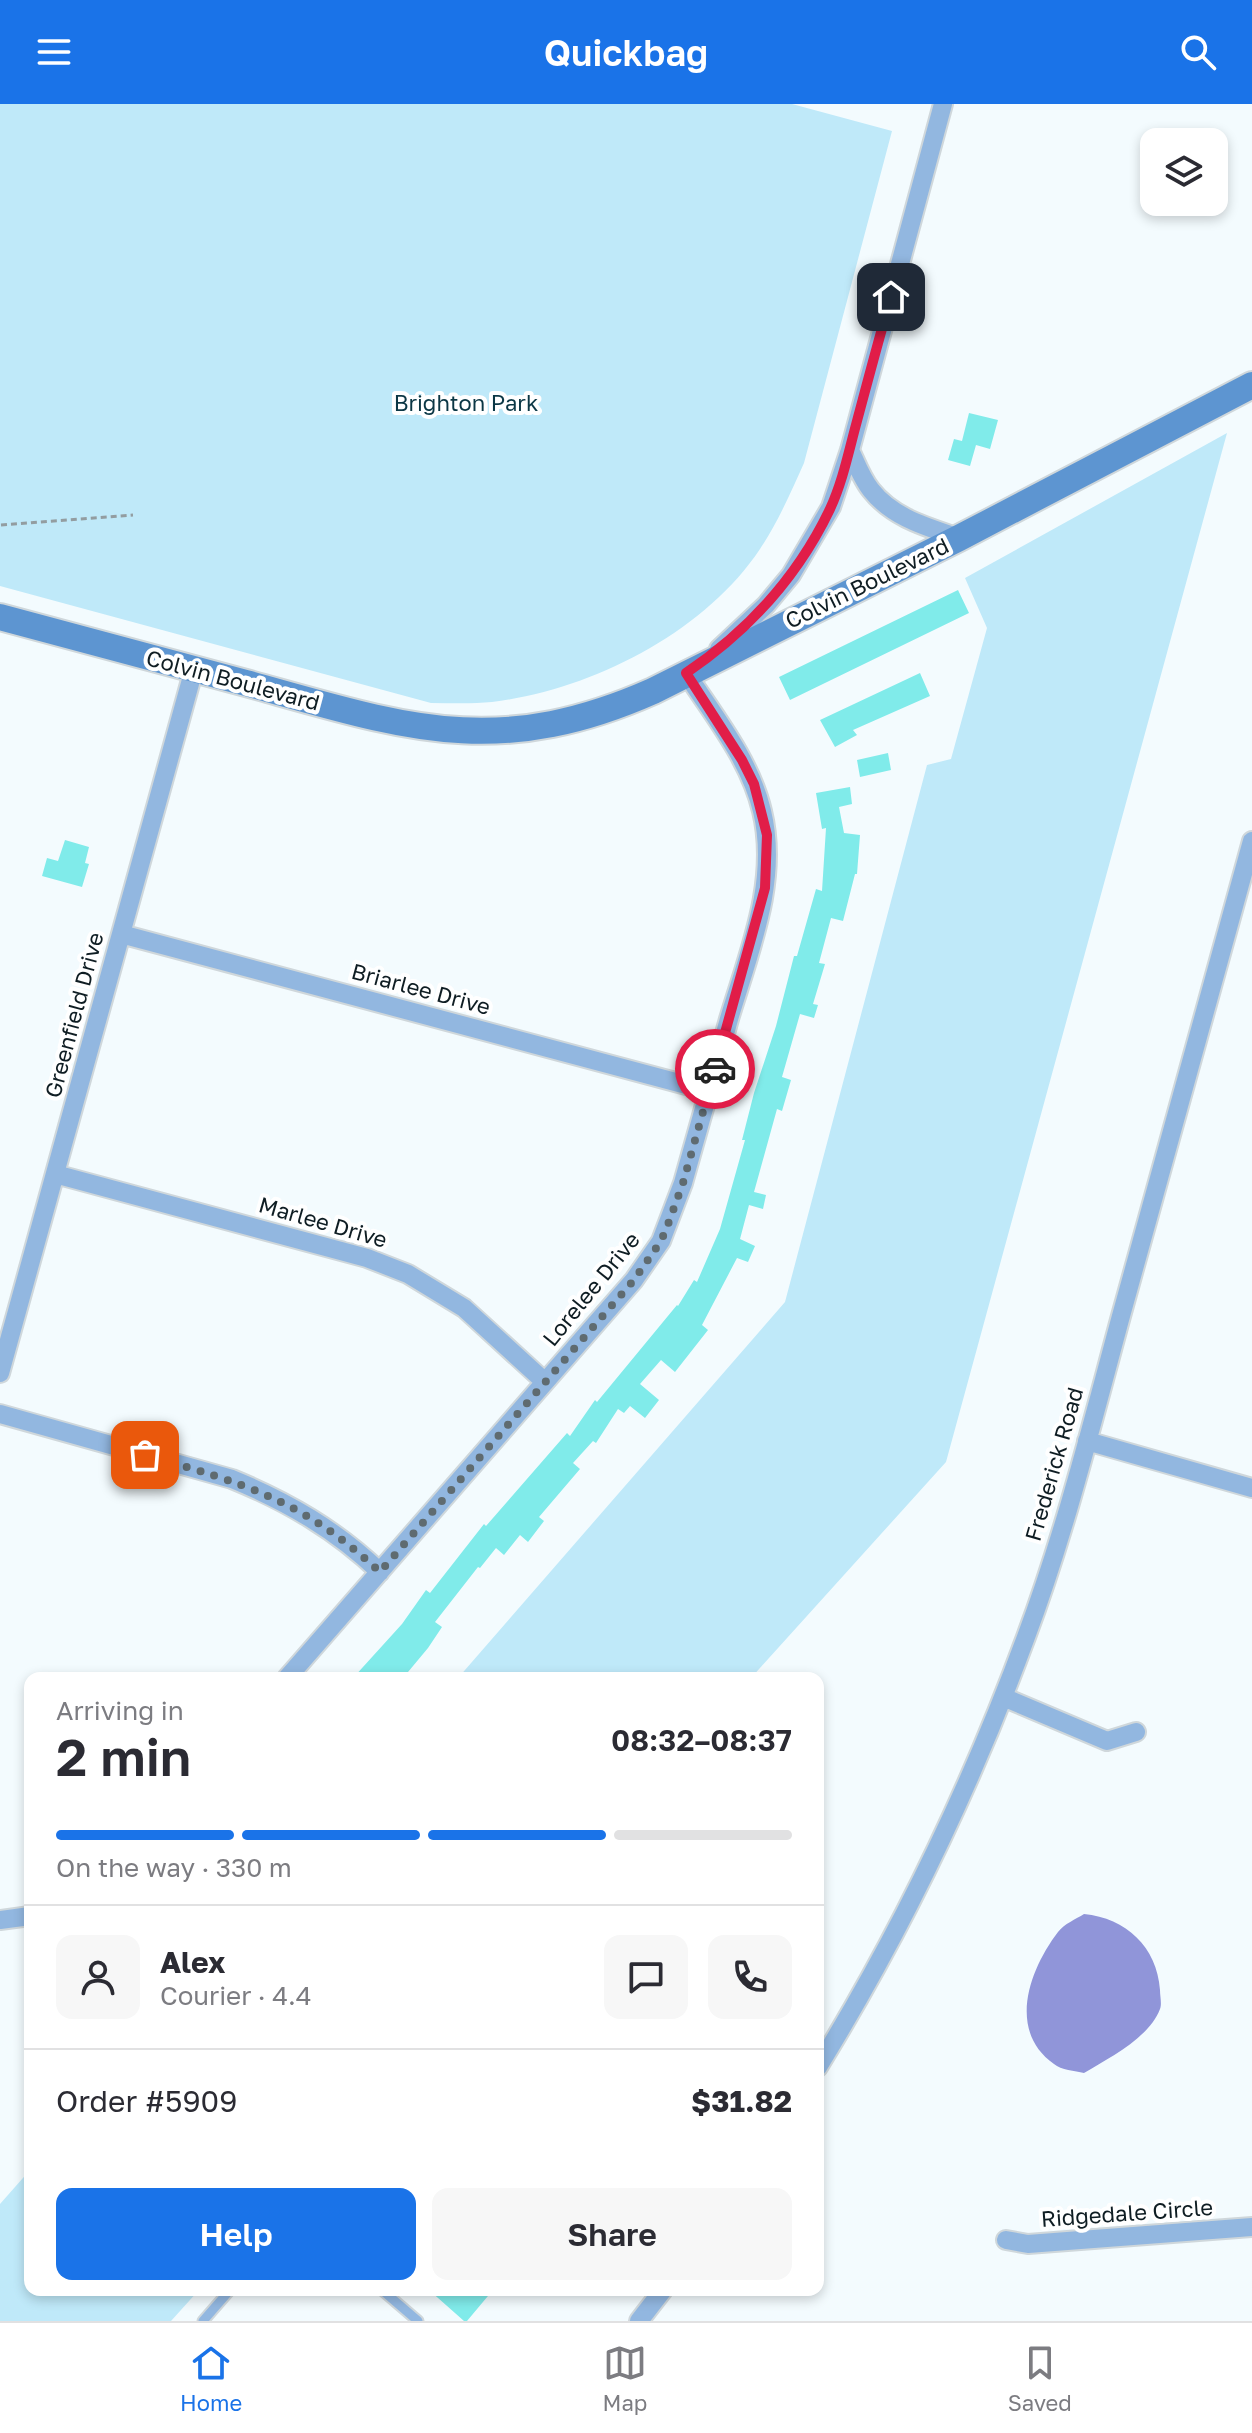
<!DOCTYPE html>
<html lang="en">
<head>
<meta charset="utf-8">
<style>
  :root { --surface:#fff; --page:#f7f7f7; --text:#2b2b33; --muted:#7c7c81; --line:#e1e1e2; --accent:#1a73e8 }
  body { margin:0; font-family:"Golos Text",sans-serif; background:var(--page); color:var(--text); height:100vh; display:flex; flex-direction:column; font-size:30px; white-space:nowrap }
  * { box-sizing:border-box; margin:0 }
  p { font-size:26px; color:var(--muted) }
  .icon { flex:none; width:44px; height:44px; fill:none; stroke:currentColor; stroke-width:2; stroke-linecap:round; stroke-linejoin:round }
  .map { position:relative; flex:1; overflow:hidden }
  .details { position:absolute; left:24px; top:1568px; width:800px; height:624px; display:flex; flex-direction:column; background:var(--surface); border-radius:16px; box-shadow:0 4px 12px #0003 }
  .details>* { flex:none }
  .buttons { position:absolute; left:1140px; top:24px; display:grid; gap:16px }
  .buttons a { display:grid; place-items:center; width:88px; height:88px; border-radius:16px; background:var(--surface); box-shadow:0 4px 12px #0003; font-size:40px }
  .pin { position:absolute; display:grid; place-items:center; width:68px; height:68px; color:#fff; margin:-34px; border-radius:16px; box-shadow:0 4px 12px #0006 }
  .courier { position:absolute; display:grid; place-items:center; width:80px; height:80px; margin:-40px; border:6px solid #e11d48; border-radius:50%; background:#fff; color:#222; box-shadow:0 2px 10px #0007 }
  .overview em { font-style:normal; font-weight:600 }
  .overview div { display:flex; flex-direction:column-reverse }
  .overview { display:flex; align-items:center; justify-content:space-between; height:136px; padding:0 32px }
  h1 { font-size:52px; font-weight:600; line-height:60px }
  .bar { display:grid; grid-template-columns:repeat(4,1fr); gap:12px 8px; align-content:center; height:96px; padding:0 32px }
  .bar i { height:10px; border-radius:6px; background:var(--line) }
  .bar .current { background:var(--accent) }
  .bar p { grid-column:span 4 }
  .line { display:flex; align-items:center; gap:20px; padding:0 32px; border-top:2px solid var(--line) }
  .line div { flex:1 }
  .round { display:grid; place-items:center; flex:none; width:84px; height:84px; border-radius:16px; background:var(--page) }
  .cta { display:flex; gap:16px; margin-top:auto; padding:16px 32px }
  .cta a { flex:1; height:92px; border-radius:16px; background:var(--accent); color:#fff; font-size:32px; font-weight:600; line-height:92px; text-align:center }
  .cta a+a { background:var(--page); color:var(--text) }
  header { display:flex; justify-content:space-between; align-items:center; height:104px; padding:0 32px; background:var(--accent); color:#fff; font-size:36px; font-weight:600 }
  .tab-bar { display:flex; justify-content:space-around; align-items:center; height:112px; border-top:2px solid var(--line); background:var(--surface); font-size:22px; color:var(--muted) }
  .tab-bar a { display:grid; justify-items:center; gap:4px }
  .tab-bar .current { color:var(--accent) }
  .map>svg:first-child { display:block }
</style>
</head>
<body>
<header><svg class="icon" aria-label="menu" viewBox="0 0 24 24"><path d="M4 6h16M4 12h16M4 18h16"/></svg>Quickbag<svg class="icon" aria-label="search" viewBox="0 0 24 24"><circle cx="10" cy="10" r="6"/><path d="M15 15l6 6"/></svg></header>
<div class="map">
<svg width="1252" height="2217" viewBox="0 0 1252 2217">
  <rect width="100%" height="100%" fill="#f3fbfe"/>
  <!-- green -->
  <path fill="#bfe9f9" d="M0,0H792L892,27L804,359C791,388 778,418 760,445C704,529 591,586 492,598C472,600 451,599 431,599L0,482Z
    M1227,329L946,1358L751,1574H458L785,1198L927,661L951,655L987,524L965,474Z
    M30,2066V2186H199L171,2217H0V2100Z"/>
  <!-- water -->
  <path fill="#9095d9" d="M1084,1810C1126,1814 1157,1843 1160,1886C1160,1892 1162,1900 1160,1905C1149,1934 1109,1954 1084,1969C1075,1967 1061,1966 1054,1960C1007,1927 1029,1866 1058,1828C1064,1820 1076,1815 1084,1810Z"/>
  <!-- building -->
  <path fill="#80ebea" d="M969,309L998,316L990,345L976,341L970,362L948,356L954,335L962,337Z
    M958,486L969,509L790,596L779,573Z
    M920,569L930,592L853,626L857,631L835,643L820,616Z
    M888,649L891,666L860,673L857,656Z
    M850,683L852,700L839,703L844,729L860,731L857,770H855L843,817L831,814L819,859L825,860L813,900L818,901L814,914L800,910L782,973L791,976L782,1007L777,1005L754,1088L766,1091L763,1105L749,1101L740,1135L755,1142L748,1158L737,1154L702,1221L708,1226L675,1268L661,1256L640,1280L659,1296L645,1314L630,1302L624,1309L618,1305L596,1339L593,1337L573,1359L580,1365L539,1413L544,1417L528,1438L520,1431L504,1451L496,1444L480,1464L478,1463L435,1518L442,1523L428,1544L403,1574H353L402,1520L426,1486L430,1489L484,1420L486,1422L567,1329L570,1332L595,1296L597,1298L677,1201L678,1202L694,1176L697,1178L720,1125L745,1036H742L754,989L776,922L794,852H797L816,785L822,787L826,724L822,725L816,689Z
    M65,736L89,743L85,759L89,760L82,783L42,772L47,754L58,757Z
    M429,2186H493L467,2217H464Z"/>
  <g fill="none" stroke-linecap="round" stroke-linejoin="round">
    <defs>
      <path id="lane" d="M382,2186L418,2217
        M203,2217L230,2186"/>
      <path id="street" d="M850,346C856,359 862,375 871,386C893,414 927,423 959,434
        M719,545L766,501L791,471L831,403L850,346L943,0
        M121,830L709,987
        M55,1070L367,1154L408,1170L464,1204L545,1278
        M0,1269L194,565
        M0,1310L232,1375C288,1398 336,1426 380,1468
        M1087,1337L1252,1384
        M287,1574L634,1176L661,1137L683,1079C698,1025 714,970 729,915C749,848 779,777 762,707C750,656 714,612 686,569L691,565
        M1003,1593L1107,1637L1136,1628
        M0,1816L30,1812
        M818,1963C901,1828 971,1682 1026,1533C1065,1429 1092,1319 1121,1212C1165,1054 1208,895 1252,737
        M1006,2136L1028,2140L1252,2123
        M639,2217L663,2186"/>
      <path id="secondary" d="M0,513C82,535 164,557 246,579C402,622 495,657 653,587L959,434L1252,281"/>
    </defs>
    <!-- lane casing -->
    <use href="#lane" stroke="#cfd7db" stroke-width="13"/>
    <!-- street casing -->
    <use href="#street" stroke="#cfd7db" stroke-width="22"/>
    <!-- secondary casing -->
    <use href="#secondary" stroke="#cfd7db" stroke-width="30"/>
    <!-- path -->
    <path stroke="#939da1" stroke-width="3" stroke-dasharray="6 4" stroke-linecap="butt" d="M1,421L133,411"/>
    <!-- lane -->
    <use href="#lane" stroke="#92b7e0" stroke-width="9"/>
    <!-- street -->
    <use href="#street" stroke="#92b7e0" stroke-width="18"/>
    <!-- secondary -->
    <use href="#secondary" stroke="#5d95d1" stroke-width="26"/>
  </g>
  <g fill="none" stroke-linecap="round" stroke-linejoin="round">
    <!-- done -->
    <path stroke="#5f6b70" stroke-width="8" stroke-dasharray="0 14.4" d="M145,1351C243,1379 303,1396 380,1468L634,1176L661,1137L667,1123L683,1079L715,965"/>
    <!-- route -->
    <path stroke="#e11d48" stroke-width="10" d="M715,965L765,784L767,731L754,680L742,656L686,569C748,527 798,472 830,405C843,377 849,346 857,317C868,276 879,234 891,193"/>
  </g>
  <g text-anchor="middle" stroke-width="8" stroke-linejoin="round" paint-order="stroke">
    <!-- park labels -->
    <g font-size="22" fill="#0b3745" stroke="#fff">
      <text x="466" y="307">Brighton Park</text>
    </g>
    <!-- street labels -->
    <g font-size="22" fill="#0f1d23" stroke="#fff">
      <text transform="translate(867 479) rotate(-26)" y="8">Colvin Boulevard</text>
      <text transform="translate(233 576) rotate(15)" y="8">Colvin Boulevard</text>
      <text transform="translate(421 885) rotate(15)" y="8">Briarlee Drive</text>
      <text transform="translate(74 911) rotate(-75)" y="8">Greenfield Drive</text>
      <text transform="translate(323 1118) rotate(16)" y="8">Marlee Drive</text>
      <text transform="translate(591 1185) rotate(-51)" y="8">Lorelee Drive</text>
      <text transform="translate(1054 1360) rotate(-74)" y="8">Frederick Road</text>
      <text transform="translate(1127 2109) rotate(-4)" y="8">Ridgedale Circle</text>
    </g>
  </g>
</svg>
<div class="buttons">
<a><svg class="icon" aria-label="layers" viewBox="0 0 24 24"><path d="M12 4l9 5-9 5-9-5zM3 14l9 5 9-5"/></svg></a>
</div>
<div class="pin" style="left:145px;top:1351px;background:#ea580c"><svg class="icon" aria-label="bag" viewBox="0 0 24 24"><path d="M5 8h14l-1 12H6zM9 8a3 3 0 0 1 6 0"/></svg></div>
<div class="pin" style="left:891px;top:193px;background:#1f2937"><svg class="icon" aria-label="home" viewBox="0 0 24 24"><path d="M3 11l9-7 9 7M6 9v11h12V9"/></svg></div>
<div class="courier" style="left:715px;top:965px"><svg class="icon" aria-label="car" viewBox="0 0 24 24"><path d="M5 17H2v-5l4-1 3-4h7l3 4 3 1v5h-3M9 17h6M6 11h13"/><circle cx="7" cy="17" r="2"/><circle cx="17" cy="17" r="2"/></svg></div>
<section class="details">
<div class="overview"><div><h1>2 min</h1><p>Arriving in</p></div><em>08:32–08:37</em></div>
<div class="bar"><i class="current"></i><i class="current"></i><i class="current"></i><i></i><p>On the way · 330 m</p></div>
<div class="line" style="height:144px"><a class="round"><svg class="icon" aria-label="person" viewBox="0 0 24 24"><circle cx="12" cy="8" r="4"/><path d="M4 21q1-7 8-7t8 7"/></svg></a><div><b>Alex</b><p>Courier · 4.4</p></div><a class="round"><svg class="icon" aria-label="chat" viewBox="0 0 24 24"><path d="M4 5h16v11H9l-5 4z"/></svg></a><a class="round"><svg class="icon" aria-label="phone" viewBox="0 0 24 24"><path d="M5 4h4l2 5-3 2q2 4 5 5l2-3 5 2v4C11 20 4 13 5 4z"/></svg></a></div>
<div class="line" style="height:104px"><div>Order #5909</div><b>$31.82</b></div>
<div class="cta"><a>Help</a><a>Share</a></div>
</section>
</div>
<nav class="tab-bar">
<a class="current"><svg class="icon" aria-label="home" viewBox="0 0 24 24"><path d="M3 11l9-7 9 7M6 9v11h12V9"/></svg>Home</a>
<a><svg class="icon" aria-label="map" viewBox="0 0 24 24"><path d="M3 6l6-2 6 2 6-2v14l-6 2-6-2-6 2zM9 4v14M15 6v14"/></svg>Map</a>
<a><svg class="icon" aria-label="saved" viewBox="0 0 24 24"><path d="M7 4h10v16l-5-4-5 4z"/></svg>Saved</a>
</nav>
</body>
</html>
